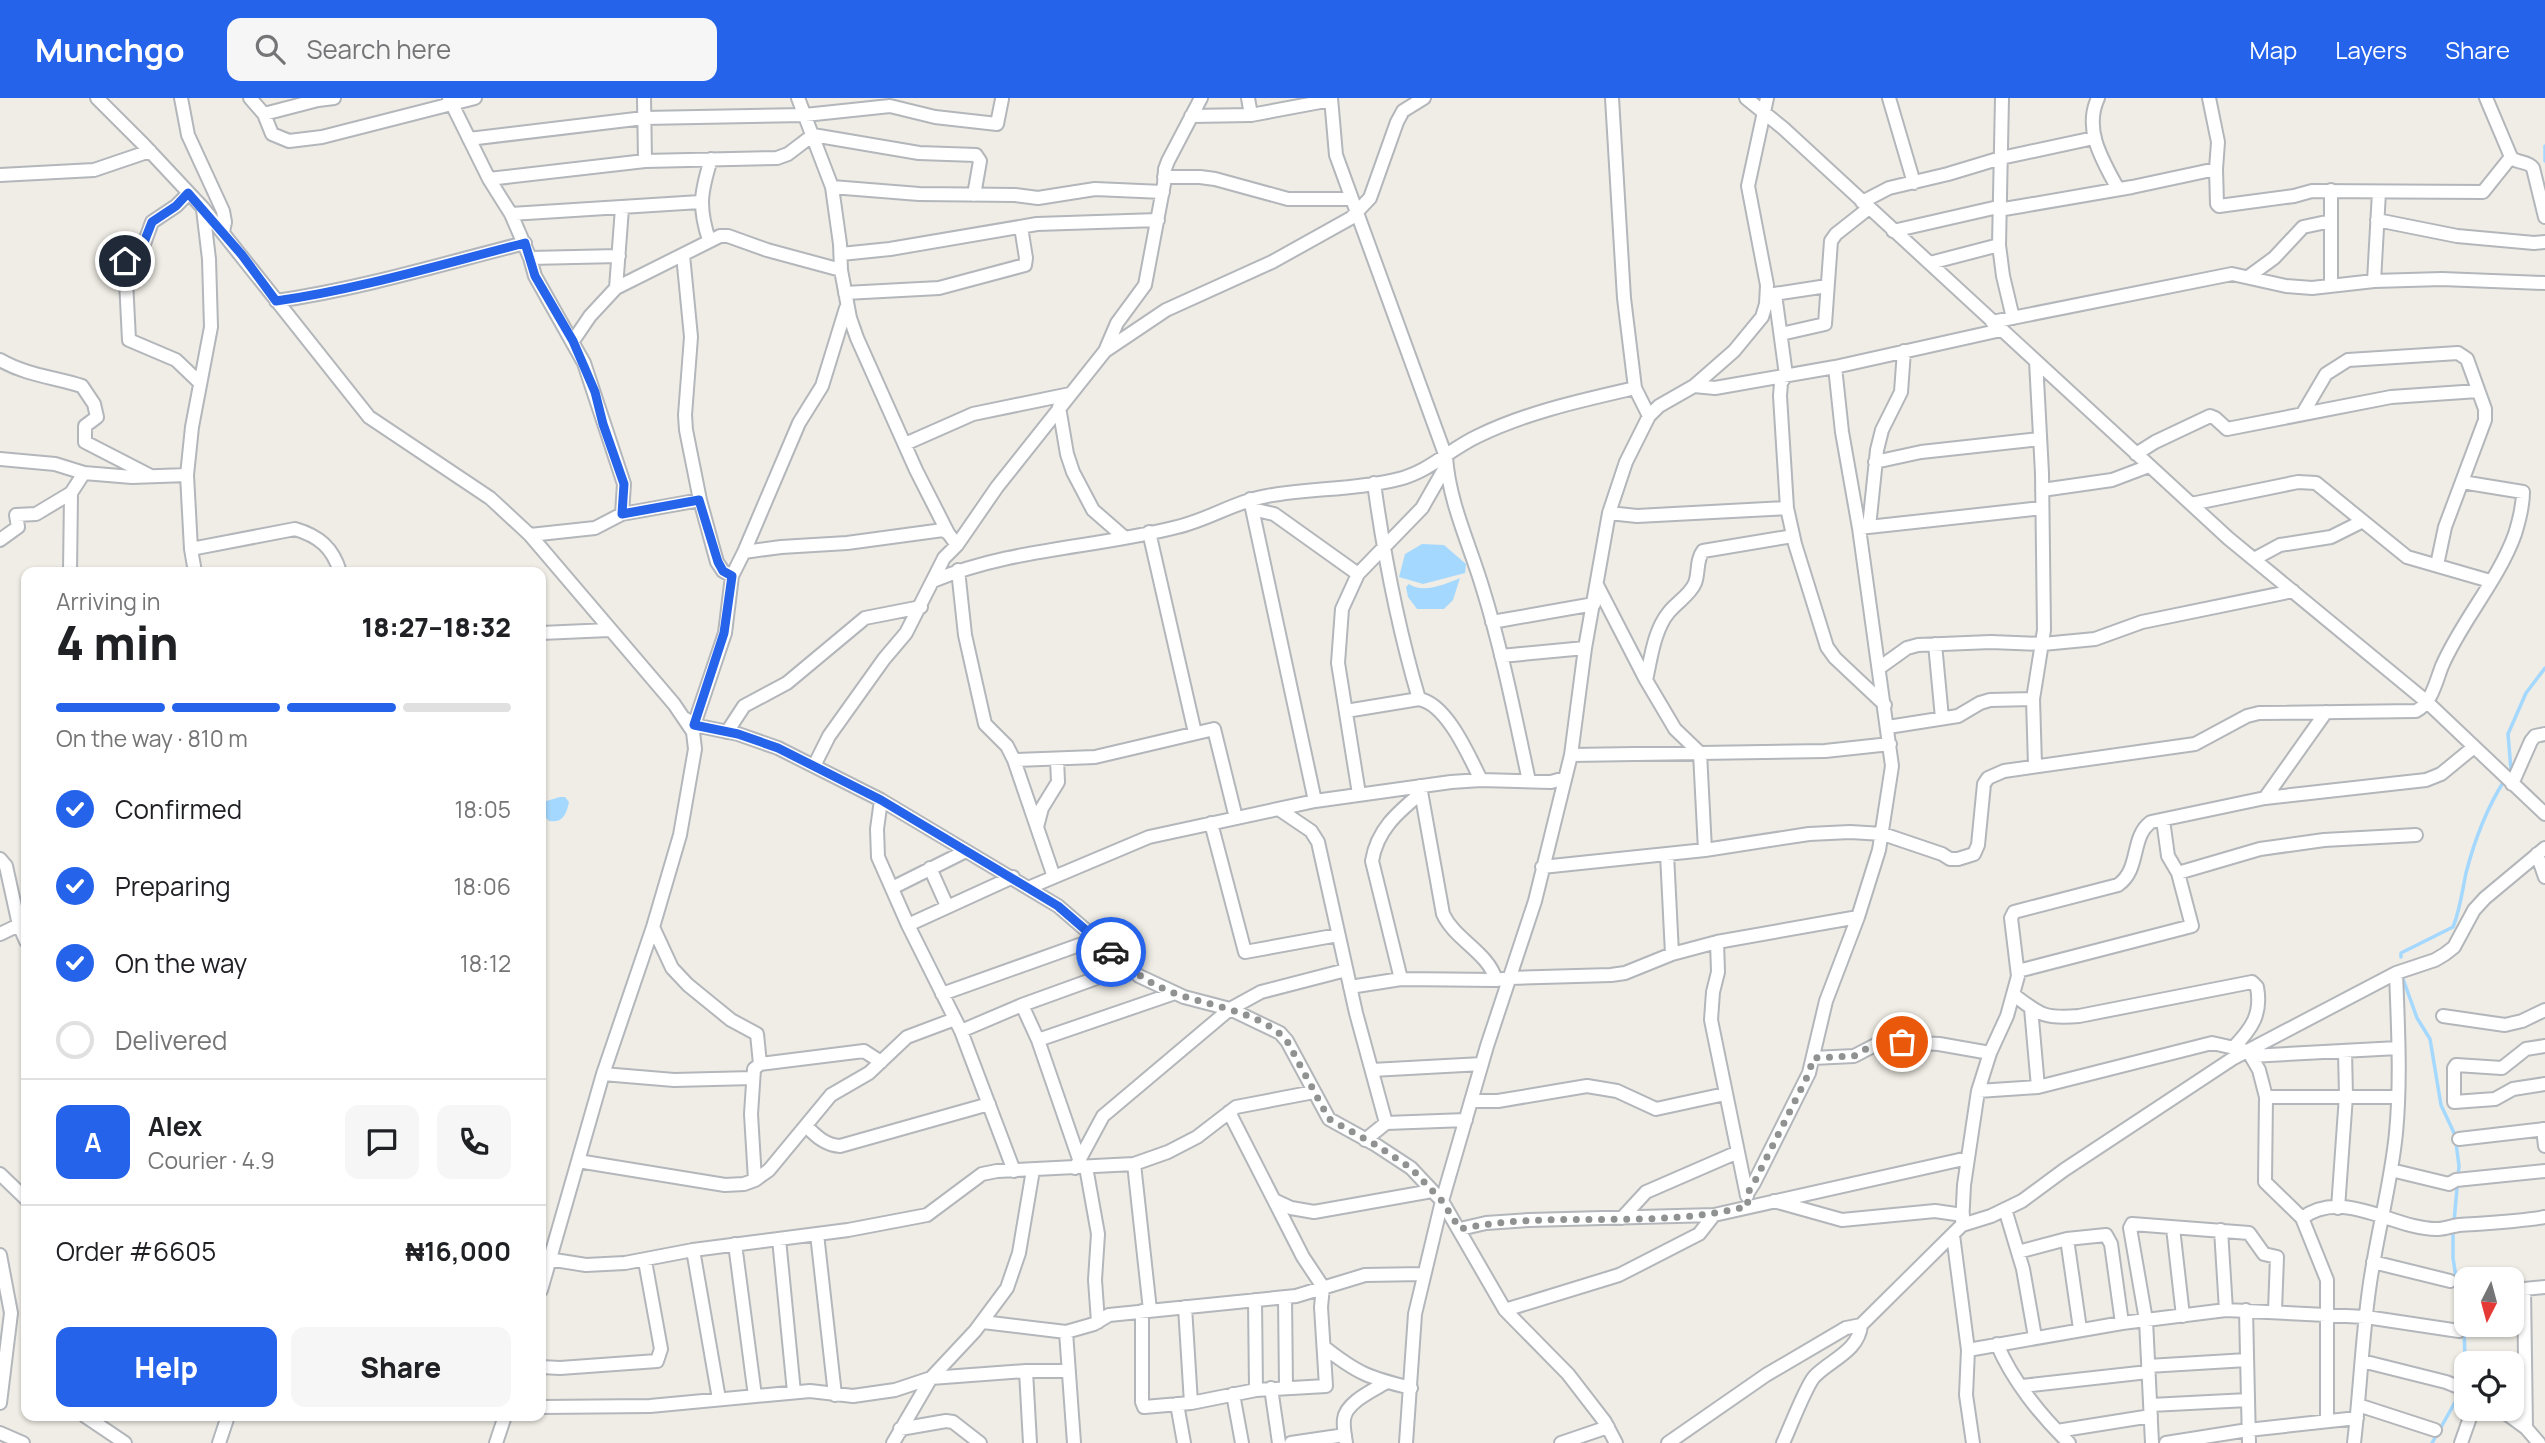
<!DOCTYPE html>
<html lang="en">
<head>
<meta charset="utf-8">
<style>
  :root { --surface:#fff; --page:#f6f6f6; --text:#202124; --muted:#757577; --line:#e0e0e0; --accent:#2563eb }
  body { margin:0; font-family:Manrope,sans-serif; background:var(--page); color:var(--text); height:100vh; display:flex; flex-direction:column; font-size:26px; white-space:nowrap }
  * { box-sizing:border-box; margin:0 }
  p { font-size:23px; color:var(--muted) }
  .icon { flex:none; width:38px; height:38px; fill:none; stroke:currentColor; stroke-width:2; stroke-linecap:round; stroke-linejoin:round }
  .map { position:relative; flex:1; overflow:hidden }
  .details { position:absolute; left:21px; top:469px; width:525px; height:854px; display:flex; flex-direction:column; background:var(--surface); border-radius:14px; box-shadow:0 2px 5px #0004 }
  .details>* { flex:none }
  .needle { width:46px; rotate:186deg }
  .controls { position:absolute; left:2454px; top:1169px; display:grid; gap:14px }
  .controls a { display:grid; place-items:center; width:70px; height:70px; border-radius:14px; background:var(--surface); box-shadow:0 2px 5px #0004; font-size:35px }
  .pin { position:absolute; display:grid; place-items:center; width:60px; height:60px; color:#fff; margin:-30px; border:4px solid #fff; border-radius:50%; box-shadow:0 2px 7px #0007 }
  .courier { position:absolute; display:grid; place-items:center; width:70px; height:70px; margin:-35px; border:5px solid #2563eb; border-radius:50%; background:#fff; color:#222; box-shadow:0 2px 9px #0007 }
  .headline em { font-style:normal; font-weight:800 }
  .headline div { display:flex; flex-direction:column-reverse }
  .headline { display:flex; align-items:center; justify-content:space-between; height:119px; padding:0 35px }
  h1 { font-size:46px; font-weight:800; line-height:52px }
  .bar { display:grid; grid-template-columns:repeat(4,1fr); gap:10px 7px; align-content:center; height:84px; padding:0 35px }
  .bar i { height:9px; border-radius:5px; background:var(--line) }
  .bar .current { background:var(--accent) }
  .bar p { grid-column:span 4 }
  .line { display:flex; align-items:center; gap:18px; padding:0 35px; border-top:2px solid var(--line) }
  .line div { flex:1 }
  .round { display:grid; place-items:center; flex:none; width:74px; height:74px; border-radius:14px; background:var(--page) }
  ol { padding:0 35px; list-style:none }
  li { display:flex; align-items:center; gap:21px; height:77px }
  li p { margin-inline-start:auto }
  li .icon { padding:7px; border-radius:50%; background:var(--accent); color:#fff; stroke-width:4 }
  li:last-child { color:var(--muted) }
  li i { width:38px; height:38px; border:4px solid var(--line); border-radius:50% }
  .action { display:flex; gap:14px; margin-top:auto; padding:14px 35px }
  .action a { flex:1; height:80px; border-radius:14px; background:var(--accent); color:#fff; font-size:28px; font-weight:800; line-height:80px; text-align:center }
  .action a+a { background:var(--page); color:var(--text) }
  header { display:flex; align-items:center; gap:42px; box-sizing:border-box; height:98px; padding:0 35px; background:var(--accent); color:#fff }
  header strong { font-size:33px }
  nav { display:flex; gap:38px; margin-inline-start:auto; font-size:24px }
  .search { width:490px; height:63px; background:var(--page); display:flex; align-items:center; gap:18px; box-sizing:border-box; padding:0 24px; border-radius:14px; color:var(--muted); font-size:26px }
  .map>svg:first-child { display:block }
</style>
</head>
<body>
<header>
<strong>Munchgo</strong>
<div class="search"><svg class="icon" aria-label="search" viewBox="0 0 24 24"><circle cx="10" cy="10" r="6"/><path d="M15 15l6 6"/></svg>Search here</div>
<nav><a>Map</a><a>Layers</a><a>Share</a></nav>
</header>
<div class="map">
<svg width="2545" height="1345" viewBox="0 0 2545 1345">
  <rect width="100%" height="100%" fill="#efede5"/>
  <!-- water -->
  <path fill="#a5d8ff" d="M1422,446L1444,447L1466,466L1465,475L1423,486L1399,479L1405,456Z
    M1460,480L1453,502L1444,511H1417L1408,499L1406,489L1409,486C1423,496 1446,486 1460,480Z
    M560,699H565L569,704C566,717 563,725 549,723L541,715L543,704Z"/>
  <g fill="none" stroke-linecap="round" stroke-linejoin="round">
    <!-- stream -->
    <path stroke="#a5d8ff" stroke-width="3.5" d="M2545,48V63
      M2508,677L2511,672L2508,636L2526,595L2545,570
      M2401,859V855L2453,829C2460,812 2462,794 2466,775C2474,744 2487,710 2504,683
      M2402,878L2417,920L2430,941L2441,1007L2455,1037L2459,1068L2454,1124
      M2432,1345L2462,1292L2465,1261L2464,1231L2453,1160V1132"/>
    <defs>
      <path id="minor" d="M97,0L144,47L203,110L369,319L490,400L530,437L674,606L693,634L695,651L680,737L653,829L603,976L541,1192
        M181,0L188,37L223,113L225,124L223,134
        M250,0L264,16L318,2L334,0
        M449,0L489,81L511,116L530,160L535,178L584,265L624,386L622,416
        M644,0L645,63
        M798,0L832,89L840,146L841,172L850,220L857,240L916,372L948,435L957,447
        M1248,0L1251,17
        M1331,0L1336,57L1446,359C1449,404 1469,445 1482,488C1502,552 1515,618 1529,683
        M1612,0L1624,200L1635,290L1649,318
        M1746,0L1783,30L2228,440L2427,604L2545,716
        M1889,0L1914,85
        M2002,0L1999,147L2003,178L2013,220
        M2098,0C2083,32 2103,63 2118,91
        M2209,0L2218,44L2216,71L2217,106L2219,108L2294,98L2312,93L2483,94L2511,59
        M2486,0L2511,59C2517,66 2527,62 2533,70L2545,119
        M264,16L272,36L289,43L322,39L475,0
        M1191,18L1251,17L1331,2
        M469,41L644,20L805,17L890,8L935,19L997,26L1002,1
        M0,77L94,72L150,53
        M1164,79H1200L1215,81L1288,101H1352
        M489,81L645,63L777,60L788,56L813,37L919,55L976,57L980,63L974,97
        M832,89L919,96L1015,97L1038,100L1095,91L1163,94
        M2331,92V187
        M189,95L176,108L152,124L140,157L125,163L129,242L176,262L200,285
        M1862,104L1889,90L1948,76L2001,60L2094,40
        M511,116L700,104
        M2377,122L2457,138L2534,145L2545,144
        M1893,133L1998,109L2004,111L2022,108L2132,89L2216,71
        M709,142C698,108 701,94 711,61
        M841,156L890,151L1037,126L1158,122
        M683,157L691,239L685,317L686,332L700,402L712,446L717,464L723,473L732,478
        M530,160L619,158
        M1930,165L1999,147
        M2248,179L2274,160L2303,129L2331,123
        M2374,183L2379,94
        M616,190L622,110
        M845,195L939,190L1025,167L1026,160L1021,129
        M1775,196L1786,277L1781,285L1780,298L1787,410L1795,446L1827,549L1835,560L1885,607
        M1768,197L1827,188
        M276,203C360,191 442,166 525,145
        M1992,224L2232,176L2286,188L2312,190L2374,183L2442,181L2545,185
        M1781,236L1825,226L1831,143L1836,136L1869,110
        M573,243L590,218L616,190L720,138H728L767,152L841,172
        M1105,253L1117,225L1145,187L1164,86L1165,71L1168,63L1201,0
        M0,262C26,277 53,279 82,288L94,306L97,319L85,328V344L151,378
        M1694,288L1715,290L1835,269L2001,232
        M1059,309L1067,356L1073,374L1093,412L1124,439
        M2303,315L2326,276L2348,262L2458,255L2467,261L2485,311V322L2445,429L2437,467
        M905,346L973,316L1070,296
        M2136,356L2155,344L2210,318L2215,320L2227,331L2391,299L2478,293
        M0,361L55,366L84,375L132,379L187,377
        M1875,364L1921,354L2040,341
        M1374,385C1384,458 1398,530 1419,601
        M2042,392L2112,382L2149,368
        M1250,401L1315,703
        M2191,406L2298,384L2316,385L2407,459L2490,483
        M1252,411L1274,416L1358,476
        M1609,415L1637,418L1787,410
        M1869,429L1877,352L1882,332L1901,294L1904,253
        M1859,430L2042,410
        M1149,434L1195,635
        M530,437L595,430L622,416L700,402
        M0,442L18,429L16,417L36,416L71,395L84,375
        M191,451L295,431C319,438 333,450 340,474
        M744,454L781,449L847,445L943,432L948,435
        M2254,461L2280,447L2331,439L2363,423
        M958,472L965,537L985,626L1007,648L1014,662L1054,779
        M70,474L71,395
        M195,474L191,451L187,377L192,329L211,229L209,161L203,111
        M933,483C1011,450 1096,450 1177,429C1208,422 1236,403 1267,398C1310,390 1356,392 1399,381C1430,373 1450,351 1478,338C1527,314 1583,302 1635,290
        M1597,487L1646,582L1675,631L1700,655L1705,752
        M1492,524L1594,506
        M541,535L609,532
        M1935,546L1942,620
        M1501,558L1585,550
        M1879,570L1907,550L1918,547L1991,544L2043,546L2095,541L2142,524L2293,493
        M1646,582C1651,560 1654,532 1669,514C1677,504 1690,497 1695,485C1699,475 1696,462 1703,453L1793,438
        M1346,613L1419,601C1447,606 1469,658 1481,682
        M686,621L694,627L738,636L778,650L881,702L1058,808L1139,878L1184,899L1230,911L1280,935L1287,943L1329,1021L1376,1047L1411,1070L1442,1103L1505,1212L1568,1276L1605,1324L1616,1345
        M694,627L725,535L732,478L744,454L799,325L822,288L846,210
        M1888,629L1958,618L1980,605L1990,602L2033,601
        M727,634L744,608L787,585L865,520L921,509
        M1571,657L1825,653L1890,646
        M1014,662L1095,659L1214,631L1236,720
        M2035,667L2033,601L2044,532L2042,375L2036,263
        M814,668L829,638L884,561L906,535L944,460L957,447L997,389L1105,253L1166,212L1272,164L1351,120L1370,100L1397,24L1403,13L1424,0
        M2512,686L2531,643L2535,638L2545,636
        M1420,688L1443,816C1455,842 1488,854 1496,882
        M1359,696L1338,565L1342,511L1358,476L1422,410L1446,368
        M2265,700L2326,614
        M881,702L877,731L878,759L908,827L961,933L1014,1073
        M1280,712L1311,733L1318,744L1356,915L1386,1025
        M1211,725L1245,854L1338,837
        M1037,729L1042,710L1058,684L1057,661
        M1667,756L1672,856
        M2537,756L2545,779
        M0,761L6,768L19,827L26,843
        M1542,769L1705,752L1809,736L1850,734L1883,736L1942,756L1950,761H1958L1974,756L1978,747L1984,686L1988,680L2004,673L2195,646L2247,618L2259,615L2416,613C2432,605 2436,583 2442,568C2462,522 2498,483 2515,436C2519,423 2523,406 2523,394L2462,384
        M930,770L947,808
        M2178,775L2260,751L2324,742L2416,737
        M892,790L966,753
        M1028,790L1149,739L1315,703L1451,684L1481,682L1551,684L1565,680
        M908,827L1013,779
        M653,829L672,870L688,887L731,922L757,936L760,966L754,971L751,1016L755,1082
        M0,836L25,824
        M1717,844L1718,874L1713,894L1711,922L1747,1098
        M2018,873L2192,828L2178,775L2168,758L2163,722
        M1401,881L1372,763C1377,732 1397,715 1421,695
        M1350,889L1401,881L1496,882L1510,880L1611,877L1625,875L1672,856L1717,844L1858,819
        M942,896L1096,841
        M2014,897C2040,917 2045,921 2079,918L2252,884L2257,889C2262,916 2252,930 2234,949
        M1022,907L1038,942L1079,1061
        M2031,910L2038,989
        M2443,918L2505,927L2522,923L2545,912
        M961,933L1022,907L1127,869
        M1038,942L1175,895
        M2545,948L2526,951L2502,970L2456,967L2454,970V1004L2495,1001L2513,991L2545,986
        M2251,958L2398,950
        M1813,960L1854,958L1883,943L1939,946L1990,955
        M760,966L864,953L881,964
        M1372,972L1482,966
        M603,976L674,982L753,980
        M1978,993L2038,989L2212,945L2248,953L2259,972L2266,999L2265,1084L2302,1120L2327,1182V1323
        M2266,999H2398
        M1471,1003H1498L1587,988L1617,993L1656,1011L1725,996
        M806,1028C816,1038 825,1047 840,1048L989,1006
        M2543,1031L2545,1048
        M2459,1041L2545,1031
        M1365,1042L1386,1025L1466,1022
        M578,1063L725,1087L744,1086L755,1082L769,1072L831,997L869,975L907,939L955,921
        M1134,1066L1150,1212
        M1086,1069L1098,1136L1095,1182L1098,1224
        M1075,1070L1103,1018L1230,911L1261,894L1346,872
        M2391,1072L2449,1086L2456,1082L2545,1073
        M0,1076L26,1101
        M1747,1096L1754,1085L1809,975L1826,903L1858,819L1879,752L1892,668L1859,430L1842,334L1835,269
        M1276,1103L1291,1110L1314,1114L1432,1093
        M1774,1103L1842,1122L1935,1113L1963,1117
        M2338,1110L2346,998L2345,953
        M2005,1111L2023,1171L2035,1239
        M1622,1120L1646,1094L1738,1054
        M2302,1120C2344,1089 2394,1132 2438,1131C2445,1131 2451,1128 2459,1127C2488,1125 2516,1124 2545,1119
        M1962,1127L1964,1087L1978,993L1990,955L2007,918L2018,878L2011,820L2014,814L2118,787C2141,771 2130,739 2151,724L2265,700L2426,682L2441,676L2474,649
        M2173,1130L2183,1218
        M1460,1131L1486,1125L1529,1122L1714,1117L1968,1060
        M2221,1132L2226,1212
        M817,1136L835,1297
        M1953,1137L1968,1252L1966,1297L1973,1345
        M779,1141L794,1294
        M2067,1141L2080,1231
        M735,1146L755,1298
        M693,1152L719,1301
        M2018,1154L2067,1141L2106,1137L2111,1146L2122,1225
        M0,1157L11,1215L0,1305
        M548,1161L586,1167L625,1165L693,1152L848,1132L927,1117L982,1076L997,1073L1134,1066L1168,1054L1197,1039L1236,1009L1314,994
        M2373,1164L2450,1183
        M1285,1199L1286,1289
        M1255,1202L1256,1292
        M1185,1209L1191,1305
        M1505,1212L1619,1177L1699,1136L1714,1117
        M2246,1212L2249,1345
        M1142,1213V1304L1144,1309L1191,1305L1256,1292L1326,1288L1321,1209L1323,1189L1303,1159L1229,1014
        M983,1224L1066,1234L1094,1226L1109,1217L1296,1198L1365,1177L1423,1176
        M1066,1234L1074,1345
        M1997,1246C2012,1282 2041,1318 2069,1345
        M1324,1249C1358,1276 1370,1280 1411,1290
        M1968,1252L2122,1225L2226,1212L2366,1219L2459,1233
        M2362,1263L2446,1284L2466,1292
        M2148,1268L2247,1262
        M541,1269L560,1270L657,1263L661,1251L645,1163
        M1026,1273L1030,1345
        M2022,1288L2148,1274
        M1271,1290L1279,1345
        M1233,1296L1242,1345
        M1177,1306L1184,1345
        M2151,1307L2248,1302
        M2358,1307L2435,1332
        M541,1309L650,1308L810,1293L853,1298L895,1292L931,1280L1026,1273H1069
        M2500,1311L2526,1330L2539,1345
        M85,1318L125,1345
        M2526,1330L2524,1191L2545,1189
        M2057,1333L2151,1318
        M900,1334V1331L946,1323L953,1324L980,1345
        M0,1335L23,1345
        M219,1345L228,1318
        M496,1345L505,1318
        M893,1345L931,1280L975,1233L1007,1190L1019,1155L1033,1072
        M1291,1345L1345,1337
        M1346,1345C1345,1338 1343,1329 1344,1321C1346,1304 1374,1292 1387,1284
        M1406,1345L1415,1216L1442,1103L1487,948L1535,803L1571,657L1585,550L1609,415L1626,364L1649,318L1659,308L1694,288L1734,253L1762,219L1766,206L1767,187L1748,88L1767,0
        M1561,1345L1608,1329
        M1668,1345L1766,1277L1846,1230L1861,1227L1962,1127L1991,1118L2022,1103L2064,1072L2232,961L2396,875L2435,862L2445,856L2454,849L2474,812L2485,800L2545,750
        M1783,1345C1790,1330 1805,1290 1814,1279C1830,1262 1859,1253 1861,1227
        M2152,1345L2146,1222L2130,1130L2132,1126L2249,1135L2264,1156L2277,1159L2275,1213
        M2166,1345L2248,1332L2357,1320
        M2354,1345C2360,1294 2362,1242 2369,1192C2376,1139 2391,1087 2396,1035C2401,982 2398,928 2396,875
        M2461,1345L2473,1311"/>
    </defs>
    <!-- minor casing -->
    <use href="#minor" stroke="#b3b6ba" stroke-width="16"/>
    <!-- minor -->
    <use href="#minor" stroke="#fff" stroke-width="12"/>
  </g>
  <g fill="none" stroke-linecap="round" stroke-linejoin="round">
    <!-- done -->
    <path stroke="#909292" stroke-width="7" stroke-dasharray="0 12.6" d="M1111,854C1129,870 1146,884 1169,893C1205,908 1260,912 1287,943L1329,1021L1376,1047L1411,1070L1442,1103L1460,1131C1554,1111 1654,1133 1748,1108L1747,1096L1754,1085L1809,975L1813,960L1854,958L1878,944H1902"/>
    <!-- route -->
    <path stroke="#2563eb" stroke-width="9" d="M125,163L139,157L152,124L176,108L188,95L242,157L276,203C360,191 442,166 525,145L535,178L573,243L595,294L603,326L624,386L622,416L699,402L718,464L723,473L732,478L724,535L694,627L738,636L778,650L881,702L1058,808L1111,854"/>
  </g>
</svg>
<div class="controls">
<a><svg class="needle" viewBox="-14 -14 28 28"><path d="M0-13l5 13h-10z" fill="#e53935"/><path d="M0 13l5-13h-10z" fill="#757577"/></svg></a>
<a><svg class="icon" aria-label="locate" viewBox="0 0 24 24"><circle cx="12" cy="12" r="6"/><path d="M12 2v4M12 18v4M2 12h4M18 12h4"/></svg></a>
</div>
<div class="pin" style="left:1902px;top:944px;background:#ea580c"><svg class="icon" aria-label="bag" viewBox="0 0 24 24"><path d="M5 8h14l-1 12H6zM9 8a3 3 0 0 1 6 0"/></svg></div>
<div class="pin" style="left:125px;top:163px;background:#1f2937"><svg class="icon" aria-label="home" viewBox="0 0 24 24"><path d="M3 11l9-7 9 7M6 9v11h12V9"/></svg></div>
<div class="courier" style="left:1111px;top:854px"><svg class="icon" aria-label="car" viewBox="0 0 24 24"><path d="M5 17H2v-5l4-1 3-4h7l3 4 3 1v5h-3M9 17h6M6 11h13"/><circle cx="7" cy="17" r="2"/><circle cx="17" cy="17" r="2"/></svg></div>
<section class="details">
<div class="headline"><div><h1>4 min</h1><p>Arriving in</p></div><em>18:27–18:32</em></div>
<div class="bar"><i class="current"></i><i class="current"></i><i class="current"></i><i></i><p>On the way · 810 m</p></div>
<ol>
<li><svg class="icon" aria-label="check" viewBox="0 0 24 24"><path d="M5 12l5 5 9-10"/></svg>Confirmed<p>18:05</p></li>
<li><svg class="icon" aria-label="check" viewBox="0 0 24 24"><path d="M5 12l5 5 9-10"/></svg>Preparing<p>18:06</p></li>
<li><svg class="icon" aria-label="check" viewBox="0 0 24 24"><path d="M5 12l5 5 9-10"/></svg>On the way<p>18:12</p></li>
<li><i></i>Delivered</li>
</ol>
<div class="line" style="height:126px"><b class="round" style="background:var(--accent);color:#fff">A</b><div><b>Alex</b><p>Courier · 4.9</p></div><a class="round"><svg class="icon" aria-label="chat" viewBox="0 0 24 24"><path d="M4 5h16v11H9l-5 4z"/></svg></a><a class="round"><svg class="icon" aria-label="phone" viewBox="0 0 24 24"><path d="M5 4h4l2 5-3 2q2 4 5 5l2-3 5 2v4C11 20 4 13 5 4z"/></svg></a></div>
<div class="line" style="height:91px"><div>Order #6605</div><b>₦16,000</b></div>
<div class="action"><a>Help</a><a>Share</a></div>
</section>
</div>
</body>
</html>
